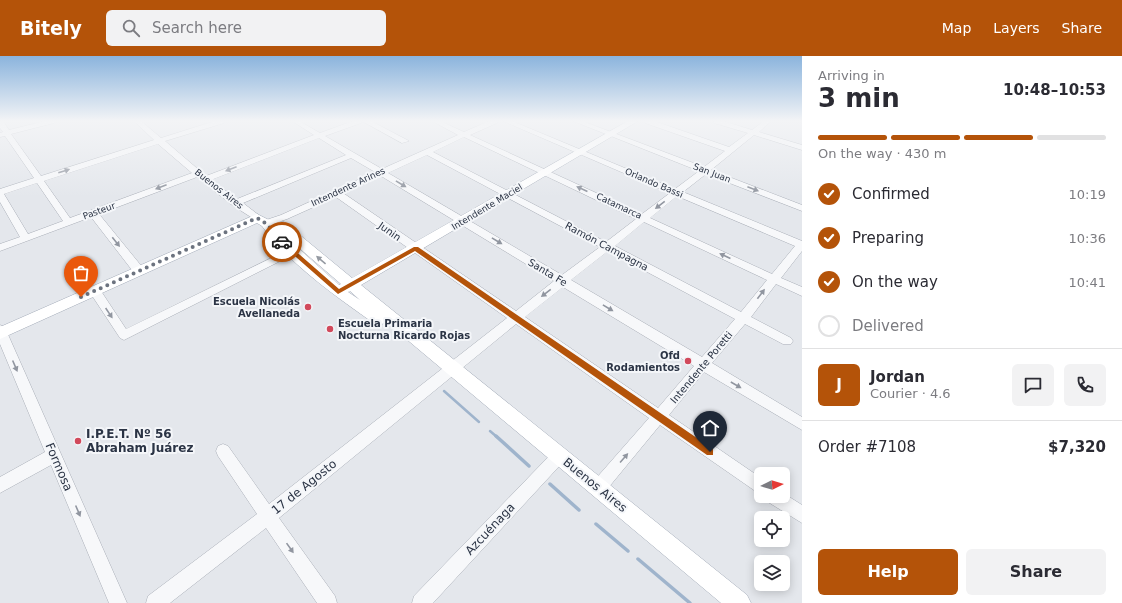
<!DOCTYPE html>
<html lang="en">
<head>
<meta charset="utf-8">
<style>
  :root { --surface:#fff; --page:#f2f2f3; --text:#2b2b33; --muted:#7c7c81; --line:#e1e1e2; --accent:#b45309 }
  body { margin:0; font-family:"DejaVu Sans",sans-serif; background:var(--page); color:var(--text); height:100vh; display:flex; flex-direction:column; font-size:15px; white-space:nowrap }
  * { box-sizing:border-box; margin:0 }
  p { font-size:13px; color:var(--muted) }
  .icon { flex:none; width:22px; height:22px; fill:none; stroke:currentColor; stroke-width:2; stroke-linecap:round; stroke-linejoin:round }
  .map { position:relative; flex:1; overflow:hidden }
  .side { display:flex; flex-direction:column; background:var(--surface); width:320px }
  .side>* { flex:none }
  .needle { width:26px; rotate:85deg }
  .controls { position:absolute; left:754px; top:411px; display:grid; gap:8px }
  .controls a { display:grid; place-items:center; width:36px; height:36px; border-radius:6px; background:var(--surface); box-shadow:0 2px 10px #0003; font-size:20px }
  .pin { position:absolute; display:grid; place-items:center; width:34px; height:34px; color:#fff; margin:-41px -17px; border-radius:50% 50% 50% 0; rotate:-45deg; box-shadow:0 0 4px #0007 }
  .pin .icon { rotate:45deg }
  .courier { position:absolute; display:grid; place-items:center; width:40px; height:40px; margin:-20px; border:3px solid #b45309; border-radius:50%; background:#fff; color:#222; box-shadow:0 1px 5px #0007 }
  .summary em { font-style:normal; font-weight:800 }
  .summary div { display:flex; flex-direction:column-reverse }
  .summary { display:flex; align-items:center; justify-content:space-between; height:68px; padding:0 16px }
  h1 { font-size:26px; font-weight:800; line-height:30px }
  .bar { display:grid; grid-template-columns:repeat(4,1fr); gap:6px 4px; align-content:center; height:48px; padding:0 16px }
  .bar i { height:5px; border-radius:3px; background:var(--line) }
  .bar .selected { background:var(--accent) }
  .bar p { grid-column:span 4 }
  .line { display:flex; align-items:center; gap:10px; padding:0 16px; border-top:1px solid var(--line) }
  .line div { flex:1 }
  .round { display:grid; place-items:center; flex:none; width:42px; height:42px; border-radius:6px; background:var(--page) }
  ol { padding:0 16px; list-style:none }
  li { display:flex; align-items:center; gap:12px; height:44px }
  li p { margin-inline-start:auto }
  li .icon { padding:4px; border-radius:50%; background:var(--accent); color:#fff; stroke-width:4 }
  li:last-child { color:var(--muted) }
  li i { width:22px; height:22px; border:2px solid var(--line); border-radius:50% }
  .button { display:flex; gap:8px; margin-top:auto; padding:8px 16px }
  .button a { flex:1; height:46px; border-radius:6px; background:var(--accent); color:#fff; font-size:16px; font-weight:800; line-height:46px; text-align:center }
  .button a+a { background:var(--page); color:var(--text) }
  header { display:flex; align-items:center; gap:24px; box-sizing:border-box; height:56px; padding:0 20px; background:var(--accent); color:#fff }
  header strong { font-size:19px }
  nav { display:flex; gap:22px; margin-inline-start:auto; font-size:14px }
  .search { width:280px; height:36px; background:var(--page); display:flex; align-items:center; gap:10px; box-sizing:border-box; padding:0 14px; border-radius:6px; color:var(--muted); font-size:15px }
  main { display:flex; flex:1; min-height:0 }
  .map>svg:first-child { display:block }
</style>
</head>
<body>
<header>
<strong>Bitely</strong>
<div class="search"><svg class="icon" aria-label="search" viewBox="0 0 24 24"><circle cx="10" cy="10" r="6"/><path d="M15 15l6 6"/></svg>Search here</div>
<nav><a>Map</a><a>Layers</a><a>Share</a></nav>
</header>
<main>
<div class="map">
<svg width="802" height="547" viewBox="0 0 802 547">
  <rect width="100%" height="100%" fill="#e4e7ec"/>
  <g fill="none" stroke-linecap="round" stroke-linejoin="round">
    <!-- stream-far1 -->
    <path stroke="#9fb4cc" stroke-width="2.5" d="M444,335L479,366
      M490,375L497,381"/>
    <!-- stream -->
    <path stroke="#9fb4cc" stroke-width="3.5" d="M496,380L529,410
      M550,428L579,454
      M596,468L628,495
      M638,503L690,547"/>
    <defs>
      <path id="minor" d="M0,65H3L9,74L45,65H54V67L11,78L41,120L154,84L134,65H141L161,82L215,65H224V67L165,85L206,120L314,79L292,65H299L320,77L353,65H361V67L325,80L382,113L458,79L432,65H440L464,76L489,65H497V67L470,79L642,158L670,137L503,65H512L675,133L699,115L573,65H582L704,111L725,95L645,67V65H654L729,91L748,77L714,67V65H723L752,74L764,65H771L759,76L802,89V94L754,79L711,114L802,149V155L706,118L683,136L802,185V195L781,222L802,231V240L776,228L751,261L791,282L793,285L791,288H783L745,268L712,307L802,361V374L704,316L669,359L761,422V439L660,369L604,437L598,440L592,437L590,432L592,427L649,362L516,268L279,462L335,540L337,547H317L266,472L170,547H146L148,540L257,458L218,400L216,395L218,390L223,388L228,390L269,448L507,262L336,141L287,163L266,170L263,169V165L281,159L375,116L351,102L243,147L260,160L262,162L257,165L232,149L197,121L99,158L143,212L144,215L143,218H135L91,161L0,195V188L20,181L0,146V133L34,122L5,80L0,81V77L3,76L0,72ZM464,81L636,163L606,186L433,96ZM319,82L346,99L237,143L211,124ZM158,88L192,117L70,162L44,125ZM427,99L600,191L562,219L388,117ZM381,120L554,225L516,255L343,137ZM37,127L63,165L28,178L4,138ZM677,140L795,190L772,218L650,162ZM644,166L767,224L741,256L615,190ZM608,195L735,263L702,301L571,224ZM563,231L694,310L658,352L525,261Z
        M362,65H371L409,85L402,87Z
        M292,192L297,195L296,197L124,284L120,282L89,235L91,232H99L126,273Z
        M0,269L4,271L6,274L127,547H109L51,409L0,437V421L45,396L0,288Z
        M559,393L564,395L566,400L564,405L433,547H412L414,540L554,395Z
        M783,437L802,449V467L768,446L766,440H783Z"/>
      <path id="major" d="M628,65H638L361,229L747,539L751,547H721L386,266L380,269L375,268C338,242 288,207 262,170L257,167L0,283V271L257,158L269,164L284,166L352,222ZM276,172L341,228L339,229ZM350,235L360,244L348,236Z"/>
    </defs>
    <!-- minor casing -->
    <use href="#minor" stroke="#a9aeb7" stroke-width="1"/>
    <!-- major casing -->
    <use href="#major" stroke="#a3abb8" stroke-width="1"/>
    <!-- minor -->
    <use href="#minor" fill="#f7f8fa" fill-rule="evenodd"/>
    <!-- major -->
    <use href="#major" fill="#fff" fill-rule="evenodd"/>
  </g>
  <!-- one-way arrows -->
  <defs><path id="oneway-solid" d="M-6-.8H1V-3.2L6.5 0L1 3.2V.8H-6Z"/></defs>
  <g fill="#9196a0">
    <use href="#oneway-solid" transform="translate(231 113) rotate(159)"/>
    <use href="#oneway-solid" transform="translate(64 115) rotate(-18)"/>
    <use href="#oneway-solid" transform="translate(401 128) rotate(31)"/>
    <use href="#oneway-solid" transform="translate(161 131) rotate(159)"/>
    <use href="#oneway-solid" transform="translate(582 133) rotate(-155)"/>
    <use href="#oneway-solid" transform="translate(753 133) rotate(21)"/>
    <use href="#oneway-solid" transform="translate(660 149) rotate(142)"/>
    <use href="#oneway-solid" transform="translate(497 185) rotate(31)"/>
    <use href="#oneway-solid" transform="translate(116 186) rotate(52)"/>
    <use href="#oneway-solid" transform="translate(725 200) rotate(-155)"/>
    <use href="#oneway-solid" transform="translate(546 237) rotate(142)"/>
    <use href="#oneway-solid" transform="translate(761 238) rotate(-53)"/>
    <use href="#oneway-solid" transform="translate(608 252) rotate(31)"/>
    <use href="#oneway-solid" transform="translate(109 257) rotate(56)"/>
    <use href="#oneway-solid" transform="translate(15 310) rotate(67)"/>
    <use href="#oneway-solid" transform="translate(736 329) rotate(30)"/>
    <use href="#oneway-solid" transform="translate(624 402) rotate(-49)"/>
    <use href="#oneway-solid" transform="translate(78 455) rotate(67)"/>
    <use href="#oneway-solid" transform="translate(290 492) rotate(55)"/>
  </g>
  <use fill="#959aa2" href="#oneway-solid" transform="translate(321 204) rotate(-140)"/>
  <!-- sky -->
  <linearGradient id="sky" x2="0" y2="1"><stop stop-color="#8bb4dd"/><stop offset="0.46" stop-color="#f3f4f6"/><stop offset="1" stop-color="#f3f4f6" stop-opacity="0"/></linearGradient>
  <rect width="802" height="141" fill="url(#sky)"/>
  <!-- route -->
  <path fill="#b45309" d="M280,185H284L339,233L414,191H418L713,393V399H707L415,195L338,238L280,187Z"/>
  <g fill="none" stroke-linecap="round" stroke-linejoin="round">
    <!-- done -->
    <path stroke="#6c737f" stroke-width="4" stroke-dasharray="0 7.2" d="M81,241L257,162C268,167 274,177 282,186"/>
  </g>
  <!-- markers -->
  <g fill="#d1495b" stroke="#f4f6f9" stroke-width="1.5">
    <circle cx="308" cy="251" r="4"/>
    <circle cx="330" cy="273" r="4"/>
    <circle cx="688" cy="305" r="4"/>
    <circle cx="78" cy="385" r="4"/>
  </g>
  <g text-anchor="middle" stroke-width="4" stroke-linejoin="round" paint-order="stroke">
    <!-- far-street labels -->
    <g font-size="9" fill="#2b3445" stroke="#f4f6f9">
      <text transform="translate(712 117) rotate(21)" y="3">San Juan</text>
      <text transform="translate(654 127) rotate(23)" y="3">Orlando Bassi</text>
      <text transform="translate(348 131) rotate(-25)" y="3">Intendente Arines</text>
      <text transform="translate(219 133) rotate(38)" y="3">Buenos Aires</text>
      <text transform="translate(619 150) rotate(25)" y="3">Catamarca</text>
      <text transform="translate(487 151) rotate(-31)" y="3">Intendente Maciel</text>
      <text transform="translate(99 155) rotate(-20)" y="3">Pasteur</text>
    </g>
    <!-- street labels -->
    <g font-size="10" fill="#2b3445" stroke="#f4f6f9">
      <text transform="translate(390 175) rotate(35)" y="4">Junin</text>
      <text transform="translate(607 190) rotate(28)" y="4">Ramón Campagna</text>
      <text transform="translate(548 216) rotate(31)" y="4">Santa Fe</text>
      <text transform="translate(701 311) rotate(-50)" y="4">Intendente Poretti</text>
    </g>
    <!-- poi labels -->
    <g font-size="10" font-weight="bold" fill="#2b3445" stroke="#f4f6f9" text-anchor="end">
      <text x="300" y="249">Escuela Nicolás<tspan x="300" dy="12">Avellaneda</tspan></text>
      <text x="338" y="271" text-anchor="start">Escuela Primaria<tspan x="338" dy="12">Nocturna Ricardo Rojas</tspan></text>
      <text x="680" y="303">Ofd<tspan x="680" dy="12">Rodamientos</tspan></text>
    </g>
    <!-- near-poi labels -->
    <g font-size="12" font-weight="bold" fill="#2b3445" stroke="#f4f6f9" text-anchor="start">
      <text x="86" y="382">I.P.E.T. Nº 56<tspan x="86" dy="14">Abraham Juárez</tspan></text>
    </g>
    <!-- near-street labels -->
    <g font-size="12" fill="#2b3445" stroke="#f4f6f9">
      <text transform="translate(59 411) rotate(67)" y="4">Formosa</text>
      <text transform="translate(595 429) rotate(39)" y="4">Buenos Aires</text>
      <text transform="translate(304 431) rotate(-39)" y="4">17 de Agosto</text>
      <text transform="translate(490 473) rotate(-47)" y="4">Azcuénaga</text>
    </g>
  </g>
</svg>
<div class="controls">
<a><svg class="needle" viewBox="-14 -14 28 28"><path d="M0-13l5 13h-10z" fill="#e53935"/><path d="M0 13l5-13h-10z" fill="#7c7c81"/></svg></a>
<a><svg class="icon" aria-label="locate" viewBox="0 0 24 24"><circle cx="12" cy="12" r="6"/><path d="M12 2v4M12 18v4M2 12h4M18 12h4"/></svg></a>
<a><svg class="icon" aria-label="layers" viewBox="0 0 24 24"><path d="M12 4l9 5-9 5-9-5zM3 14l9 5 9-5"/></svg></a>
</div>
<div class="pin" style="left:81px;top:241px;background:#ea580c"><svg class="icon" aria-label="bag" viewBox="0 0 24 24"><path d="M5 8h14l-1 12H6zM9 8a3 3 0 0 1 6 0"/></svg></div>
<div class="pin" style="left:710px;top:396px;background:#1f2937"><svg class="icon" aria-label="home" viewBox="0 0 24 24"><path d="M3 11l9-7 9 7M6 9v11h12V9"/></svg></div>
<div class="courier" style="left:282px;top:186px"><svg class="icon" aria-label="car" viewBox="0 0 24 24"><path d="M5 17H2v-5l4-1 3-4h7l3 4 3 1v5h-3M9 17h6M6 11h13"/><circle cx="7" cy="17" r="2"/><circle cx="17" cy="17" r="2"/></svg></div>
</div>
<section class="side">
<div class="summary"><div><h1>3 min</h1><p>Arriving in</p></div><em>10:48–10:53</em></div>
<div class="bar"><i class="selected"></i><i class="selected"></i><i class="selected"></i><i></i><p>On the way · 430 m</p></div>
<ol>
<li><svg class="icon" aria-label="check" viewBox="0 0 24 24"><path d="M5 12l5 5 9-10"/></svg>Confirmed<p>10:19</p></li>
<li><svg class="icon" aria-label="check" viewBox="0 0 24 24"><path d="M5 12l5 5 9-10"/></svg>Preparing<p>10:36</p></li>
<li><svg class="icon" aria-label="check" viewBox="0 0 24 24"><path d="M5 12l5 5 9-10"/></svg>On the way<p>10:41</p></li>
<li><i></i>Delivered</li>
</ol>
<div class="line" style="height:72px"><b class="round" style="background:var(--accent);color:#fff">J</b><div><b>Jordan</b><p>Courier · 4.6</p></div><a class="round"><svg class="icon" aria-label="chat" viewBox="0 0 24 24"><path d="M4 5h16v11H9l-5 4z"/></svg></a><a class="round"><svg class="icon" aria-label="phone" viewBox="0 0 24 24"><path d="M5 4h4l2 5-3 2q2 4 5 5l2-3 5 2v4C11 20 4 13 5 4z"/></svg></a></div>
<div class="line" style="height:52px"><div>Order #7108</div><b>$7,320</b></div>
<div class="button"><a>Help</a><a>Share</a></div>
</section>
</main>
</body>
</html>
